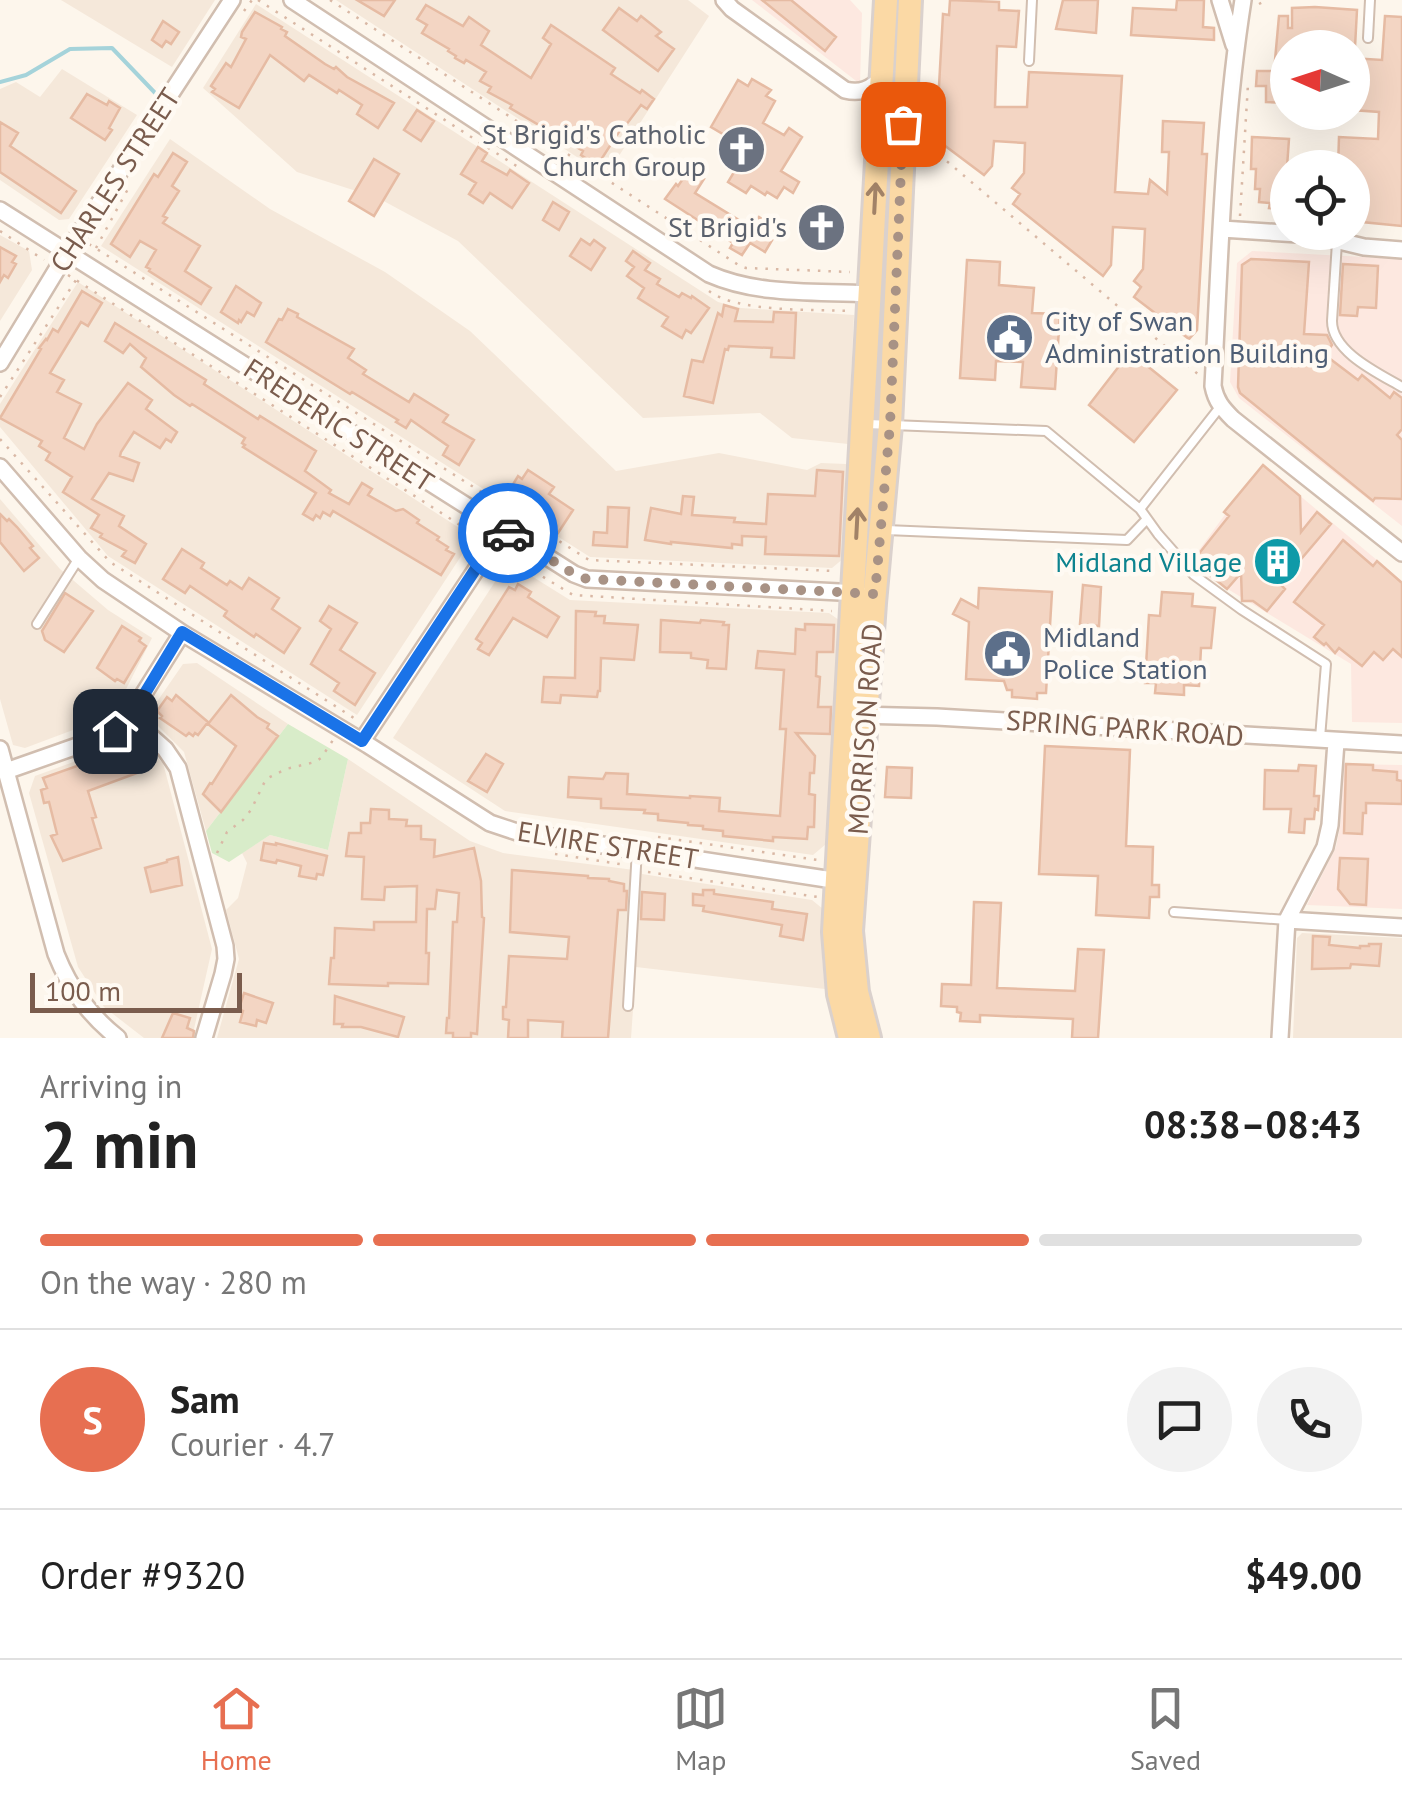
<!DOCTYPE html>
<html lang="en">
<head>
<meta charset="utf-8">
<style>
  :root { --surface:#fff; --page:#f2f2f2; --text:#222; --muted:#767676; --line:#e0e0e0; --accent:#e76f51 }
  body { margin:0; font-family:"PT Sans",sans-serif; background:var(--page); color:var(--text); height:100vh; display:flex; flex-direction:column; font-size:38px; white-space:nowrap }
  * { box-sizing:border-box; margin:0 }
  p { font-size:32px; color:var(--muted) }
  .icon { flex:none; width:55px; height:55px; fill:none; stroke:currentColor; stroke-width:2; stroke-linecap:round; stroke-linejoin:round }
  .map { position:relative; height:1038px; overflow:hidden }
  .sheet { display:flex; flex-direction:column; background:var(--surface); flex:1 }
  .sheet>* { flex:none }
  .needle { width:65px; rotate:273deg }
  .tools { position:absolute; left:1270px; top:30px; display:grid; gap:20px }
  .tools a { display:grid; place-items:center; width:100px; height:100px; border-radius:50%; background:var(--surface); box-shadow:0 10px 40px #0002; font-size:50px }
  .scale { position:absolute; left:30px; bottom:25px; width:212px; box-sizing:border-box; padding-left:10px; border:5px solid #7a5c4d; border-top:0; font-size:28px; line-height:35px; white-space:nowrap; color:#7a5c4d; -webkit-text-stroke:8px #fffaf3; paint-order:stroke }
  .pin { position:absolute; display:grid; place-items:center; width:85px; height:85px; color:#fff; margin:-42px; border-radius:20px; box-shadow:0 5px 15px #0006 }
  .courier { position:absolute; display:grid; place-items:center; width:100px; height:100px; margin:-50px; border:8px solid #1a73e8; border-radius:50%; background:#fff; color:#222; box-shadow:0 2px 12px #0007 }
  .headline em { font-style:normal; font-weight:800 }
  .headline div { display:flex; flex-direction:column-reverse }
  .headline { display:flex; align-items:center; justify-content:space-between; height:170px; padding:0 40px }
  h1 { font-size:65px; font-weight:800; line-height:75px }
  .bar { display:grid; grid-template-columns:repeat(4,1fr); gap:15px 10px; align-content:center; height:120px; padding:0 40px }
  .bar i { height:12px; border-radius:8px; background:var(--line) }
  .bar .current { background:var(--accent) }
  .bar p { grid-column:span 4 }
  .line { display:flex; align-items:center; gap:25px; padding:0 40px; border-top:2px solid var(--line) }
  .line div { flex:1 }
  .round { display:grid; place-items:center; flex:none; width:105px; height:105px; border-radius:52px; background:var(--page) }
  .menu { display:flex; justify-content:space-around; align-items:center; height:140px; border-top:2px solid var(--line); background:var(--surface); font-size:28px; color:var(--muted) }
  .menu a { display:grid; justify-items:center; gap:5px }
  .menu .current { color:var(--accent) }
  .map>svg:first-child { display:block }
</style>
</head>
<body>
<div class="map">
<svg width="1402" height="1038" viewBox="0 0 1402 1038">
  <rect width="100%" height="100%" fill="#fdf6ec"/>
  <!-- residential -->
  <path fill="#f5e8da" d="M61,0H215L172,67Z
    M336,0H688L709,16L606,176Z
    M256,4L718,302L741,308L854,315L848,444L792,438L760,413L643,418L458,241L378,198L297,172L203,88Z
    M62,69L137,115L69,219L59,220L0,180V89L16,82L40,97Z
    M170,139L270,209L385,272L470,331L616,471L719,453L807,470L821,463L846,464L844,558L832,568L590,557L101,246Z
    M0,235L29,251L32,270L0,321Z
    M78,282L464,531L467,547L357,715L108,556L0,427V404Z
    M0,499L60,569L108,610L152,638L116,709L105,718L25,748L13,745L0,699Z
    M517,567L570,600L829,613L839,620L826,844L813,855L505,811L393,738L504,568Z
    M197,663L288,724L206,831L184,752L154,722V706L183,664Z
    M131,741L139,742L163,763L212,949L192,1038H144L104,1007L78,967L29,793L35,776Z
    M348,759L470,841L503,853L642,871V874L812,900L823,909L822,956L825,989L636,967L631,1038H217L239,959L226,910L238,898L247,863L242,853L270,835L328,850Z
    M1302,933L1402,938V1038H1293L1297,938Z"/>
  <!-- commercial -->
  <path fill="#fde8e0" d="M752,0H850L862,13L860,84Z
    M1252,251L1402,259V526L1239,398L1230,382L1237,263Z
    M1262,464L1402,581V723L1352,722L1351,664L1208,577L1191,561Z
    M1344,764L1402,765V909L1307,905L1336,847L1340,827Z"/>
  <!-- green -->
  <path fill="#d8ecc9" d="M288,724L348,759L328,850L270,835L229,862L212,853L206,831Z"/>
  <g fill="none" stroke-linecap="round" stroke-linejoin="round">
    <!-- stream -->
    <path stroke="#a5d3da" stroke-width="4" d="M0,82L26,75L70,49L112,48L158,96"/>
  </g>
  <!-- building -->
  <path fill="#f3d5c3" stroke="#e6bba3" stroke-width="2.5" d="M357,0H395L384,16Z
    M762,0H791L836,37L825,51Z
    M950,0L999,2V10L1019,11L1016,47L997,46L995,107H1027L1029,72L1122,76L1115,192L1148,194L1150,180L1167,194L1169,152H1162L1163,121L1204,123L1202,154H1207L1197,330L1189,339L1134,297L1141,287L1134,281L1143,269L1145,229L1113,227L1111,265L1103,276L1013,204L1020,194L1012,188L1024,173L1025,143L994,141L992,166L984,175L928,133L937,122L943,14L949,15Z
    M1063,0H1098L1096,33L1056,29Z
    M1177,0H1204L1203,27L1214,28V40L1131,35L1133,8L1176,10Z
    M426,5L463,26L469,17L489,31L481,45L531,78L551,44L543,38L551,25L615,68L611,74L640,93L642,90L654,99L647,109L641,105L626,125L624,124L597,166L581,155L583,151L510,108L512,105L488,92L491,87L480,81L486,72L466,60L464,63L455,58L456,56L448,51L449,49L422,33L427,25L417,19Z
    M1315,7L1357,10L1355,47L1325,45V48H1288V103L1266,102V86H1256L1257,71H1274L1279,16H1288V28H1292V8Z
    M619,8L637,21L641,16L661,32L656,36L674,49L658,71L603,30Z
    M255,12L282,27L281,29L287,32L285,36L325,64L334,69L336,67L347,77L394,103L378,128L357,114L362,105L339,90L337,93L309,75L304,81L270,55L239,108L212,92L215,89L211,86L226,63L231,67L246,39L241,37L242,32Z
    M1385,16L1402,17V226L1352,221V168H1338L1339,137L1378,139L1379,112L1352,110V58L1382,60Z
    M163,21L179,32L171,44L166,41L162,47L152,40Z
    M752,79L771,90L766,96L775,101L763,123L784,135L789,128L802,137L781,171L799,182L793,193L784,187L777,198L767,192L765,195L751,186L746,193L728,182L748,149L711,127L738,80L748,86Z
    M87,94L107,105L109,101L120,108L109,128L112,130L105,140L71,118Z
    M417,110L434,121L421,141L404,130Z
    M0,122L18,133L10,146L76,191L61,213L0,172Z
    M1252,137L1289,139L1284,209L1269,208L1270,203L1259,202L1260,189H1255L1256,169H1251Z
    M478,147L487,153L482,161L507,175L510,170L529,183L512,208L490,193L483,203L469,194L476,183L461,174Z
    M173,153L187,162L172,186L179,191L163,216L167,218L163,223L200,246L185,271L211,288L201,304L149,271L150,269L146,267L156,250L140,241L130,257L111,244L154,174L158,177Z
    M374,159L399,174L374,216L349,201Z
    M689,170L704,179L695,193L752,228L759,217L778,230L765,252L750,243L742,255L730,248L733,243L665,199L676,184L678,186Z
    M553,202L569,212L559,230L543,220Z
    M581,239L590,245L594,240L605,248L591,270L570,256Z
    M0,247L16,256L12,262L16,264L8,278L4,275L0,282Z
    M633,251L650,263L645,270L660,279L657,284L679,297L682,293L691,298L692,296L709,308L691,333L686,330L682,338L662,326L668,317L638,298L644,288L627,276L634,267L626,261Z
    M1251,259L1309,262L1304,334L1327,335L1332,345L1325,355L1358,380L1362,375L1390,398L1394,392L1402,398V429L1397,435L1402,440V499L1375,498L1373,501L1240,393L1238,387L1242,265Z
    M967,260L1000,262L999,285L1034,288L1032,313L1060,314L1055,389L1021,387L1023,362L996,361L995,380L960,378Z
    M1343,264L1378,266L1376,308L1358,307L1357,316L1340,315Z
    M236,286L261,303L254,316L247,312L241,322L239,320L238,323L221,312Z
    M82,291L102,303L88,326L81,322L50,373L64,380L57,392L81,404L64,438L84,449L97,424L128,383L152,400L146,409L177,432L171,442L166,439L160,448L134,432L121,452L120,456L139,463L133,481L109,473L92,499L124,516L119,526L146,544L135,563L122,556L126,551L100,537L102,534L91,528L99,515L63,492L72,477L46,460L50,453L39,446L42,441L0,418L41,349L39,348L46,339L47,340L53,329L58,332Z
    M724,305L738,309L735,321L773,322L774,312L796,313L794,358L771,357L772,348L729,346L728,350L725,349L713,403L684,396L692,360L703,362L718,313L722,316Z
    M288,309L298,314L297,317L354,349L348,358L366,370L363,374L409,402L414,394L448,415L443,422L474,440L459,465L443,455L448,446L411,420L406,428L396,422L398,420L352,392L350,394L266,342L279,319L282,320Z
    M115,323L206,380L204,384L258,419L260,416L316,451L305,471L331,490L329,493L349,504L362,483L372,489L368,495L396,511L403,509L419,520L417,523L439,537L437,540L448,547L446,550L454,554L441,575L333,511L330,516L323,512L320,518L316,515L313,520L303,514L316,493L243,447L245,445L242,443L245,438L192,404L190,406L174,395L141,367L146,358L130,344L123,353L105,341Z
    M1130,352L1177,390L1134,442L1089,405Z
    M1263,465L1300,496L1301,532L1317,512L1331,524L1280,584L1285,589L1267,611L1253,601H1242L1241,573L1227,589L1193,561L1229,516L1224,512Z
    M528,470L554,487L549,494L573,510L558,533L541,522L545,516L509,491L518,476L522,479Z
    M817,470L843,472L839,556L765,554L766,537L742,536V545L732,544V548L671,542V544L645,540L651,508L681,514L683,496L694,497L692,515L735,518L734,522L766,524L768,494L815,496Z
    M608,507L629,508L627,547L593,545L594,532L607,533Z
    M0,514L7,521L9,519L17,527L33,546L30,548L39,558L24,571L0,542Z
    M1343,540L1373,566L1377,561L1402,583V657L1393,649L1383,660L1374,652L1362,666L1339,648L1335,653L1326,643L1324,645L1314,637L1324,625L1294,602Z
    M182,549L204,563L201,568L227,585L230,581L242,589L249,578L279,598L272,609L300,628L284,653L256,634L254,637L235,624L224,616L227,611L190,586L185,593L163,579Z
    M518,584L531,592L528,597L559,617L547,637L513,618L489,655L478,649L482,643L476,639L509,587L515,590Z
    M1083,585L1101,587L1099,626L1080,624Z
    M979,588L1052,592L1046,693H1037V699L1012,697V690H1007L1004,681L966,679L969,622L953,614L961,599L978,608Z
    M1162,592L1193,594L1192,606L1215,608L1211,648H1201L1199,686L1184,685V695L1155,693L1156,683H1145L1149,615L1160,616Z
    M65,593L93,611L64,652L45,640L42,631Z
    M329,606L357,623L340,650L375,673L355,705L334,691L339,683L311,664L331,629L320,621Z
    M576,611L596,612L595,616H605L604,623L638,625L634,660L601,658L600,691H598L597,697L561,695L560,703L542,702L544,677L575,678Z
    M661,620L700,623L701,620L724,622L723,625H729L726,669L707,668L708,660L691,658V653L660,652Z
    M805,624L834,625L833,652H817L816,676L820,677L818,707H831L830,734L796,733L815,756L814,773H810L809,794L815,795L814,827H808L807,839L773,837V841L723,836V831L703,829V826L688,825V823L658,820V814L644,813L645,810L601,808V799L568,797L569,777L603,779L606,773L628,774L627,794L690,798V796L720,798L719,811L780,816L786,729H780L784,670L756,668L758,651L795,654L796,629L805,630Z
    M122,626L141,638L139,641L146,646L124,683L117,679L115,681L97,668Z
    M176,695L208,722L198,735L195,733L193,736L189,733L186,736L160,718L162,716L157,711L167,697L172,701Z
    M231,695L257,717L269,724L267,728L278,736L221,812L203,794L210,783L212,784L236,746L208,724Z
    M1045,746L1130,750L1126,846L1153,847L1152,885H1159V897H1150L1149,918L1096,915L1098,876L1039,874Z
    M128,748L130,751L134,750L136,754L141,768L136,770L137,773L88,791L96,817L92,818L101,848L63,861L51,836L57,834L49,802L44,803L41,790L47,788L43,778Z
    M486,754L503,764L487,792L468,781Z
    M1346,764L1373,765V770L1397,772V780L1402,781V804L1366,803V813H1363L1362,834L1344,833Z
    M1299,765L1316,766L1314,796H1319L1318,810L1315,809L1314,819H1305L1304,833L1289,832L1291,809H1264L1265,770L1298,771Z
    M887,767L912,768L911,798L885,797Z
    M371,809L389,810V819L407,820L406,826H421V839L435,840L434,857L474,848L481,881L482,917L484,918L477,1034L471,1033V1038H453V1033H446L447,1018H449L453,922H457L459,893L437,890L435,909H427L426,953H429L428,984L388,983V986L329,984L331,958H334L335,928L374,930V922H416L417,886L385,887L384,900L362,899L364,857L346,856L349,833H361V823H370Z
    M264,843L276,845V843L327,856L323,875L317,874L316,879L299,876L301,866L277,860L276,863L261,860Z
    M178,857L182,885L151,892L145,868L167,862V860Z
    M1340,858L1368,859L1366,905L1350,904L1338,889Z
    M512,870L588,876V878L609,879V881L624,884V891H627L626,910H618L608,1038H562L563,1022L528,1020V1038H508L509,1020L503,1019V1007H506L509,956L567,959L569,937L510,932Z
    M703,890H714V894L773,902L772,909L807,914L803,940L780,936L782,925L703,911L704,906L693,905V894L703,895Z
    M642,892L665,894L664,920L641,919Z
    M974,902L1001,903L997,988L1075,991L1078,949L1104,950L1098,1038H1072L1073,1019L980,1015V1022L960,1021L961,1013L957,1012V1007L941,1006L942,984L971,985Z
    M1313,936L1330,937L1329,945L1360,948V946H1369V944H1381L1379,966L1351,964L1350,968L1312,969Z
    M244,993L273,1003L266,1023L257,1020L256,1026L240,1022L243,1011L239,1009Z
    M335,996L404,1017L398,1037L361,1027H342L343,1024H334Z
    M173,1013L190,1018L187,1028L194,1031L193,1038H162Z"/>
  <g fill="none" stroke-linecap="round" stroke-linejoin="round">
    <defs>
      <path id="lane" d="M1368,38L1370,0
        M1029,61L1032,0
        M1337,242L1332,321C1332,352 1378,373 1402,387
        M867,424L1046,431L1140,509L1158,534L1194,575L1242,610L1326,664L1320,738
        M1140,509L1220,407
        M886,530L1127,540L1147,519
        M37,624L79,558
        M1174,912L1287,920
        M628,1006L637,849"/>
      <path id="street" d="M292,0L709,274C759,296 815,291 869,294
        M724,0L732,9L845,90C861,94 870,89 882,78
        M1220,0L1234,45
        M1243,0C1223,126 1220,258 1213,386C1216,401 1222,408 1233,419L1402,553
        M0,210L574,574L587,579L859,593
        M1222,229L1314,235L1364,247L1402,250
        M0,363L68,251L232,0
        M0,467L79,558L103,580L182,633L368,745L490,823L517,832L846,882
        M857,715L937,717L1402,744
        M130,718L165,749L178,768L225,946L226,959L223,974L204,1038
        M362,741L503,529
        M0,749L56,954C70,989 89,1015 118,1038
        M6,771L97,739L124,725L182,633
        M1287,920L1402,927
        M1280,1038L1287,920L1325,847L1330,825L1336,742"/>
      <path id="primary" d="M850,1038L839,994L834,932L886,0
        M869,1038L857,992L851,931L874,603L890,425L910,0"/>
    </defs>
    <!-- lane casing -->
    <use href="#lane" stroke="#d1beb0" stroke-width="12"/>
    <!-- street casing -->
    <use href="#street" stroke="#d1beb0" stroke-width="20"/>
    <!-- primary casing -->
    <use href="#primary" stroke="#dad1cd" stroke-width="28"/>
    <!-- path -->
    <path stroke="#d9b8a5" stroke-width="2.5" stroke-dasharray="2.5 8" stroke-linecap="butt" d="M258,0L518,167
      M330,0L740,266L746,268L850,272
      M1259,4L1267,0
      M244,11L252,0
      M923,141L1199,375
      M1240,216L1248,84
      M0,231L44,260
      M89,244L589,560L834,571
      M96,248L130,185
      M68,275L479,537
      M709,291C738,313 814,309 852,311
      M0,397L76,280
      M0,439L110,562L357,720
      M507,555L573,595L832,611
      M658,837L818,860
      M217,853L227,832L243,820L251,810L266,779L286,769L315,762L321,758L333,740
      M555,854L626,865
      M648,872L818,897"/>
    <!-- lane -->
    <use href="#lane" stroke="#fff" stroke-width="8"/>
    <!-- street -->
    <use href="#street" stroke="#fff" stroke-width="15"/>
    <!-- primary -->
    <use href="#primary" stroke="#fbd9a5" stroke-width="22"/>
  </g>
  <!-- one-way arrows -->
  <defs><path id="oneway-shaft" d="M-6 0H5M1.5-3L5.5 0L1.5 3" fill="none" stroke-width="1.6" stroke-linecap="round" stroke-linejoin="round" transform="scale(2.5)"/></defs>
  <g stroke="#a18267">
    <use href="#oneway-shaft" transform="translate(875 198) rotate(-87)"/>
    <use href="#oneway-shaft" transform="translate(857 523) rotate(-87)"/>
  </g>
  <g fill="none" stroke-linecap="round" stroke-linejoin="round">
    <!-- done -->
    <path stroke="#a89285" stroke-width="10" stroke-dasharray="0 18" d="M508,533L574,574L587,579L875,594L890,425L903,124"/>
    <!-- route -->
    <path stroke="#1a73e8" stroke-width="12" d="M115,731L130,718L182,632L362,741L502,529L508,533"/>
  </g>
  <!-- icons -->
  <defs>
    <symbol id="church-disc" viewBox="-11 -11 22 22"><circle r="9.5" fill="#6b7280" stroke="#fffaf3"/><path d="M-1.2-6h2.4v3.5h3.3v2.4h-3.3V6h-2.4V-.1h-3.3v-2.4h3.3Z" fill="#fff"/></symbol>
    <symbol id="civic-disc" viewBox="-11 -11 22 22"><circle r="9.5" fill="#5c6f8a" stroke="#fffaf3"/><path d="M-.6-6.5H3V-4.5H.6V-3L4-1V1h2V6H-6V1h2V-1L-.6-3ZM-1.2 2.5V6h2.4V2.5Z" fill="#fff"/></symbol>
    <symbol id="building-disc" viewBox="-11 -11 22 22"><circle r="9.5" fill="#0f9aa8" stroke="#fffaf3"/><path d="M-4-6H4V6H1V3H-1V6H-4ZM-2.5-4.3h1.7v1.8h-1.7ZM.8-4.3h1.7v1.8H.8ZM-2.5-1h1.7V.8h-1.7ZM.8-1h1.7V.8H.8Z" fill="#fff"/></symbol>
  </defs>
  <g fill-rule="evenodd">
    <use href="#church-disc" x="714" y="122" width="55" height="55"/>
    <use href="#church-disc" x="794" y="200" width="55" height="55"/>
    <use href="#civic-disc" x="982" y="310" width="55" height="55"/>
    <use href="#building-disc" x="1250" y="534" width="55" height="55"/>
    <use href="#civic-disc" x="980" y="626" width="55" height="55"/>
  </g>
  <g text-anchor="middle" stroke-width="9" stroke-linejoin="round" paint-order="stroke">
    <!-- worship labels -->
    <g font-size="28" fill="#5b616d" stroke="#fffaf3" text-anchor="end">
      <text x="706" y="144">St Brigid's Catholic<tspan x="706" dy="32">Church Group</tspan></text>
      <text x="787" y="237">St Brigid's</text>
    </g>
    <!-- street labels -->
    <g font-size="28" fill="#7a5c4d" stroke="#fffaf3">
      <text transform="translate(115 180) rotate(-57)" y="10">CHARLES STREET</text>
      <text transform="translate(339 425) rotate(33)" y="10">FREDERIC STREET</text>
      <text transform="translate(1125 728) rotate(4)" y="10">SPRING PARK ROAD</text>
      <text transform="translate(865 729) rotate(-86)" y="10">MORRISON ROAD</text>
      <text transform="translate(608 845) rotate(9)" y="10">ELVIRE STREET</text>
    </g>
    <!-- service labels -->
    <g font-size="28" fill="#4e5e75" stroke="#fffaf3" text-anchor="start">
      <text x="1045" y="331">City of Swan<tspan x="1045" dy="32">Administration Building</tspan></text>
      <text x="1043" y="647">Midland<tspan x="1043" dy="32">Police Station</tspan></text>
    </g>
    <!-- culture labels -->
    <g font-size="28" fill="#0d838f" stroke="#fffaf3" text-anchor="end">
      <text x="1242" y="572">Midland Village</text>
    </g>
  </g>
</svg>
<div class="tools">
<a><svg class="needle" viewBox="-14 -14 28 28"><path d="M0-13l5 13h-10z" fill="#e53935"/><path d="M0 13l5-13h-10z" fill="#767676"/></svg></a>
<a><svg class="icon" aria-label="locate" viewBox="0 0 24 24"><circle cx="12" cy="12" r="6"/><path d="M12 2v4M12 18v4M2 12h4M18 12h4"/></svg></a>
</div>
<div class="scale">100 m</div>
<div class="pin" style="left:903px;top:124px;background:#ea580c"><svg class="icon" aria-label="bag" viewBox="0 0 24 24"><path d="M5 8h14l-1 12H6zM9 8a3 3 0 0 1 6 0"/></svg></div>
<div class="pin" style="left:115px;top:731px;background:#1f2937"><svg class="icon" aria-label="home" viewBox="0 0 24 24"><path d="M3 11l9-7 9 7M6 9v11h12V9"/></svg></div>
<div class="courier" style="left:508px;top:533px"><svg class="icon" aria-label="car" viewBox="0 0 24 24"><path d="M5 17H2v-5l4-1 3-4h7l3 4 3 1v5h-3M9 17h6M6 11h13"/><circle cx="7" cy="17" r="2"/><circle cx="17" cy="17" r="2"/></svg></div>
</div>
<section class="sheet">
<div class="headline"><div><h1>2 min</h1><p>Arriving in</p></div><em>08:38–08:43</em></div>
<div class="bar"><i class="current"></i><i class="current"></i><i class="current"></i><i></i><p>On the way · 280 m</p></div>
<div class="line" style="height:180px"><b class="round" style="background:var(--accent);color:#fff">S</b><div><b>Sam</b><p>Courier · 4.7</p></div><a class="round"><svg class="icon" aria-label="chat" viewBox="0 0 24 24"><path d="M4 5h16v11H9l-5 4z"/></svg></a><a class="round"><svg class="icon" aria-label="phone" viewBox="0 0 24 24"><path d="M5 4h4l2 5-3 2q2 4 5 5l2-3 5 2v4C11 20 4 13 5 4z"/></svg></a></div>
<div class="line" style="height:130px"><div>Order #9320</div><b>$49.00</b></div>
</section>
<nav class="menu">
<a class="current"><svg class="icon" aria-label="home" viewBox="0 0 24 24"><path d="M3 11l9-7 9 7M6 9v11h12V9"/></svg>Home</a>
<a><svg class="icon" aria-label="map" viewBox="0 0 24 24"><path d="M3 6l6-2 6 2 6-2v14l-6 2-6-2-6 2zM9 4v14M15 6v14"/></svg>Map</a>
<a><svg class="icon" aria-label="saved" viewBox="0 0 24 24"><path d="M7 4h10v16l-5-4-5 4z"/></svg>Saved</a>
</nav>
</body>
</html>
